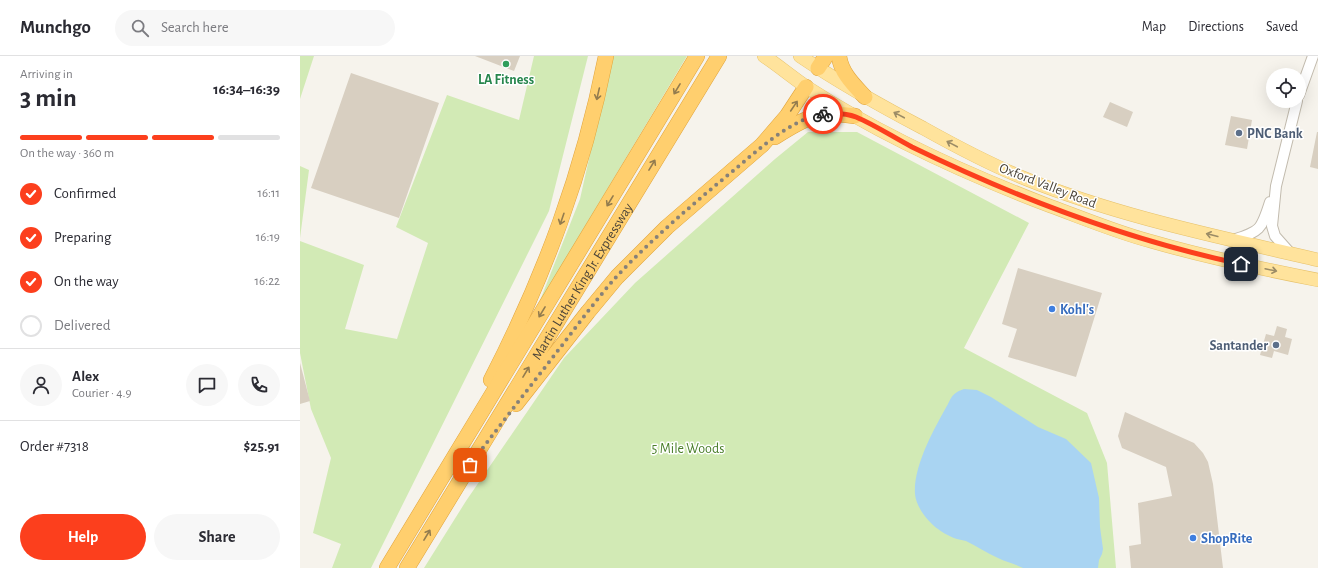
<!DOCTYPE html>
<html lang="en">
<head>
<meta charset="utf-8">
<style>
  :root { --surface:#fff; --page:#f7f7f7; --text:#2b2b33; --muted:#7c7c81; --line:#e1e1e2; --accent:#fc3f1d }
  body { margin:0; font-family:"Alegreya Sans",sans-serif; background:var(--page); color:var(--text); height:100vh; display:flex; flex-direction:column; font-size:15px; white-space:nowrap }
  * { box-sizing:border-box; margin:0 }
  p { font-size:13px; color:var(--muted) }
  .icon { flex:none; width:22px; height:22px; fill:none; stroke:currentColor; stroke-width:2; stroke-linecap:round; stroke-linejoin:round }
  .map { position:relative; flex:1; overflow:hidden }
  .drawer { display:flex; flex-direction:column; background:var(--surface); width:300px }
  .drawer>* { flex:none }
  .controls { position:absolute; left:966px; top:12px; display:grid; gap:8px }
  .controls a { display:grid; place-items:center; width:40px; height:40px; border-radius:50%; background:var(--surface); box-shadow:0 4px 16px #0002; font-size:20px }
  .pin { position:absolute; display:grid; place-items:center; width:34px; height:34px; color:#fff; margin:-17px; border-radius:8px; box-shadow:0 2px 6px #0006 }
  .courier { position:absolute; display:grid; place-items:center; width:40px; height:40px; margin:-20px; border:3px solid #fc3f1d; border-radius:50%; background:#fff; color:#222; box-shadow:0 1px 5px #0007 }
  .headline em { font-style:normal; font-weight:600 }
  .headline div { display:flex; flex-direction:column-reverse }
  .headline { display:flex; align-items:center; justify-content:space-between; height:68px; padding:0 20px }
  h1 { font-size:26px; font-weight:600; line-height:30px }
  .bar { display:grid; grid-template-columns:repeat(4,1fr); gap:6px 4px; align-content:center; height:48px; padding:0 20px }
  .bar i { height:5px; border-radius:3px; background:var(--line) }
  .bar .active { background:var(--accent) }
  .bar p { grid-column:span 4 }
  .line { display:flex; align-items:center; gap:10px; padding:0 20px; border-top:1px solid var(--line) }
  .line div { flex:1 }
  .round { display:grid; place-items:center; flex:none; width:42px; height:42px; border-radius:21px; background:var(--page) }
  ol { padding:0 20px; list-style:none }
  li { display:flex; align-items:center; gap:12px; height:44px }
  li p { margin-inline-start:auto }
  li .icon { padding:4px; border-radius:50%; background:var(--accent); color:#fff; stroke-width:4 }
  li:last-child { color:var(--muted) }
  li i { width:22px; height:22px; border:2px solid var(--line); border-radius:50% }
  .primary-button { display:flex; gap:8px; margin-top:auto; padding:8px 20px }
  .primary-button a { flex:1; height:46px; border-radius:24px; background:var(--accent); color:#fff; font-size:16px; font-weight:600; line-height:46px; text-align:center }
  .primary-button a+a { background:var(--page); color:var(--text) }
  header { display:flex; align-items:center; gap:24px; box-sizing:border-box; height:56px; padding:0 20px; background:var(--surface); border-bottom:1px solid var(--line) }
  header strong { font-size:19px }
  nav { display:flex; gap:22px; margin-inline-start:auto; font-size:14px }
  .search { width:280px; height:36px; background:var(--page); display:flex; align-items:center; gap:10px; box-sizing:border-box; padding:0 14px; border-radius:22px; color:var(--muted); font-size:15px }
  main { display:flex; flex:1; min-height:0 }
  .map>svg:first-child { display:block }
</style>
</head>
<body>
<header>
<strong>Munchgo</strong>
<div class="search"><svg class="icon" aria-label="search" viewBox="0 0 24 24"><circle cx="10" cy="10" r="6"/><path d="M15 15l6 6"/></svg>Search here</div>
<nav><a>Map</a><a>Directions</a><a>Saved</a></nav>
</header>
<main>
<section class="drawer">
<div class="headline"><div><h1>3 min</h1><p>Arriving in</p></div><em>16:34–16:39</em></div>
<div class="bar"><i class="active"></i><i class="active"></i><i class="active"></i><i></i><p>On the way · 360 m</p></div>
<ol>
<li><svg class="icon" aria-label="check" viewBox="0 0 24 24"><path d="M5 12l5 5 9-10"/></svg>Confirmed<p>16:11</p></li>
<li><svg class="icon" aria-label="check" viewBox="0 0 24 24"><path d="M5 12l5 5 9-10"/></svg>Preparing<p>16:19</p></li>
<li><svg class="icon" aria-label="check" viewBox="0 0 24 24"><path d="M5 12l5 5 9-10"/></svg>On the way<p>16:22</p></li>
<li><i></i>Delivered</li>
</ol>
<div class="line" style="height:72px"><a class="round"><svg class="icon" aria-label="person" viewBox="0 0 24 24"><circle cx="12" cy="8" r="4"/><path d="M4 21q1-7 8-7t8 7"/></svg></a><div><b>Alex</b><p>Courier · 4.9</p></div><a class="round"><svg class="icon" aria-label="chat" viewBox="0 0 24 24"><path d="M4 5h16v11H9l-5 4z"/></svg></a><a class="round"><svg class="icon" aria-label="phone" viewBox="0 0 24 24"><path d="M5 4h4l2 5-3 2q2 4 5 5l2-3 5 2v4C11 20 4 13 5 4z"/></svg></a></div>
<div class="line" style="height:52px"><div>Order #7318</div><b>$25.91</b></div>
<div class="primary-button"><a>Help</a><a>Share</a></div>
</section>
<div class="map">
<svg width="1018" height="512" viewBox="0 0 1018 512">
  <rect width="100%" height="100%" fill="#f6f3ec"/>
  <!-- green -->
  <path fill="#d2eab5" d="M0,0H14L0,43Z
    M234,0H288L249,155L71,512H32L41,488L13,477L31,402L11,353L0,297V185L64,209L45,273L97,283L128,187L96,171L147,39L219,64Z
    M312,0H387L239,247L280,143Z
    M508,76H557L729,167L664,292L787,357L807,407L816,512H124L166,445L264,302L335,227L475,103Z
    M0,110L9,114L0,182Z"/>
  <!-- water -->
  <path fill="#a9d4f2" d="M664,333L677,334L691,341L738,371L766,383L791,407L799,442L800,471L803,493L802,498L799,504L798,512H723C715,508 706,506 698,502C687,497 676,490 666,485C663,484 660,484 657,483C651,481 643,477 638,473C628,466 616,451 615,438C613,410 635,371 648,348C652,339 655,336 664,333Z"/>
  <!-- building -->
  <path fill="#d8cfc1" d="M175,0H220L214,15Z
    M51,17L139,47L99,162L11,132Z
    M810,46L833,56L827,71L803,61Z
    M931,60L952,64L947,93L925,89Z
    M1017,76H1018V113L1010,111Z
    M718,212L802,237L776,321L708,301L717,273L702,268Z
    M977,270L987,273L985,281L992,283L988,299L974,295L972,302L960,299L966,278L974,280Z
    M0,307L10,345L0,348Z
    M825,356L894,387L903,397L908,406L913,428L923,512H831L829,490L841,488L838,447L872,440L866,411L822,392L818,380Z"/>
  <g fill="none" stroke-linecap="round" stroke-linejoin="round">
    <defs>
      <path id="minor" d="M999,39L1013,0
        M933,184C960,175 961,175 970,146
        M991,198L975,180L972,170L976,130L997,45"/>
      <path id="major" d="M464,0C479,10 493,22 508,32C584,81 666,118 750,150C783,162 816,176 850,185C905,201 962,213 1018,224
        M500,0C540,27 581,50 623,72C657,91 691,109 726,123C820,161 920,181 1018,204"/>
      <g id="highway">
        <path d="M539,0C541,17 554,29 565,41"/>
        <path d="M518,12L526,0"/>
        <path d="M475,81C505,62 518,54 555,60"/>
        <path d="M191,324C245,219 283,116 306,0"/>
        <path d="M216,348L288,256L317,221L367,171L462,89L487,60L506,31"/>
        <path d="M87,512L397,0"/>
        <path id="s1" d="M107,512L419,0"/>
      </g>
    </defs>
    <!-- minor casing -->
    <use href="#minor" stroke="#c2bbae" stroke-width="12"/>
    <!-- major casing -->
    <use href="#major" stroke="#e6c16a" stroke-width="14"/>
    <!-- highway casing -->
    <use href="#highway" stroke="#e0a43c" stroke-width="16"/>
    <!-- minor -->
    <use href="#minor" stroke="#fff" stroke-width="10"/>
    <!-- major -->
    <use href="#major" stroke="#ffe39c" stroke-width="13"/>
    <!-- highway -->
    <use href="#highway" stroke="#ffcf6e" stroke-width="15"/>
  </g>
  <!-- one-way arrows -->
  <defs><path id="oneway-shaft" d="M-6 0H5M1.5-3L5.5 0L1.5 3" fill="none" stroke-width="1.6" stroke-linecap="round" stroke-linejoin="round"/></defs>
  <g stroke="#937c4e">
    <use href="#oneway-shaft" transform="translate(377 33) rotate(121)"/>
    <use href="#oneway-shaft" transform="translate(298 38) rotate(103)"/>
    <use href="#oneway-shaft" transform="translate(494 50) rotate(-56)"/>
    <use href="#oneway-shaft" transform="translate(352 109) rotate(-59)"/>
    <use href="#oneway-shaft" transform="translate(310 145) rotate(121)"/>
    <use href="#oneway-shaft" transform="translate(262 163) rotate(109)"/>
    <use href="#oneway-shaft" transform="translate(242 256) rotate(121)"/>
    <use href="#oneway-shaft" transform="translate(226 316) rotate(-59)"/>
    <use href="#oneway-shaft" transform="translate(127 479) rotate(-59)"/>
  </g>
  <g stroke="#9c8c66">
    <use href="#oneway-shaft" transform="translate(599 59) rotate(-152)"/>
    <use href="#oneway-shaft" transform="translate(652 88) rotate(-152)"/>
    <use href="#oneway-shaft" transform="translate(912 179) rotate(-166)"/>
    <use href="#oneway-shaft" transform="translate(971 214) rotate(12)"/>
  </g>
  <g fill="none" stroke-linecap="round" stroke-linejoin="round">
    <!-- done -->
    <path stroke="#878178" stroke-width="4" stroke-dasharray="0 7.2" d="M170,409C197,373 225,337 253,301C274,274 294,246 317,220C353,182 393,148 434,114C458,94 491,63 523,58"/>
    <!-- route -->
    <path stroke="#fc3f1d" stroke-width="5" d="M523,58C533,57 546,57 556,61C575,69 593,81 612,91C717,142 827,184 941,208"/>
  </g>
  <!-- markers -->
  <circle fill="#2e9e5b" stroke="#fff" stroke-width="1.5" cx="206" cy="8" r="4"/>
  <g fill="#5c6f8a" stroke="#fff" stroke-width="1.5">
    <circle cx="939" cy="77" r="4"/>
    <circle cx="976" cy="289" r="4"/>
  </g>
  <g fill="#3f7fe0" stroke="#fff" stroke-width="1.5">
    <circle cx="752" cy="253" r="4"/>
    <circle cx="893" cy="482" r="4"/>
  </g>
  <g text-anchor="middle" stroke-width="3" stroke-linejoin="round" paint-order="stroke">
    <!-- leisure labels -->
    <g font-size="14" font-weight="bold" fill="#27864d" stroke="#fff">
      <text x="206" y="28">LA Fitness</text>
    </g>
    <!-- service labels -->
    <g font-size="14" font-weight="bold" fill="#4e5e75" stroke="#fff" text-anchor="start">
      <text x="947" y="82">PNC Bank</text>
      <text x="968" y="294" text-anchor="end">Santander</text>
    </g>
    <!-- street labels -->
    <g font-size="14" fill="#4b4439" stroke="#fff">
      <text transform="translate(748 129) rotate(21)" y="5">Oxford Valley Road</text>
      <text dy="5" stroke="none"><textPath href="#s1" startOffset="336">Martin Luther King Jr. Expressway</textPath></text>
    </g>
    <!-- shop labels -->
    <g font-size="14" font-weight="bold" fill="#366cbe" stroke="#fff" text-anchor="start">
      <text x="760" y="258">Kohl's</text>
      <text x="901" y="487">ShopRite</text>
    </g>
    <!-- park labels -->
    <g font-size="14" fill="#4a7f2a" stroke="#fff">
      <text x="388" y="397">5 Mile Woods</text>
    </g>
  </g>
</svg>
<div class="controls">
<a><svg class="icon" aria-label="locate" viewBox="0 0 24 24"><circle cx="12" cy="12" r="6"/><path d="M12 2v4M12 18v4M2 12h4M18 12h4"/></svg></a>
</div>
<div class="pin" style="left:170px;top:409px;background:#ea580c"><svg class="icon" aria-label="bag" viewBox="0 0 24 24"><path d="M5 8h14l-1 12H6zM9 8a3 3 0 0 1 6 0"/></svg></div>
<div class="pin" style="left:941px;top:208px;background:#1f2937"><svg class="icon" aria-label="home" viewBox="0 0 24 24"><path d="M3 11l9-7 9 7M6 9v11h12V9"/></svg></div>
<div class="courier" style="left:523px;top:58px"><svg class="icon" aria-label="bike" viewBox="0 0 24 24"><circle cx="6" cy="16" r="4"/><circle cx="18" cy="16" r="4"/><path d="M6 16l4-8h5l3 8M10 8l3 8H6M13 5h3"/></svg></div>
</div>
</main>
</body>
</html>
